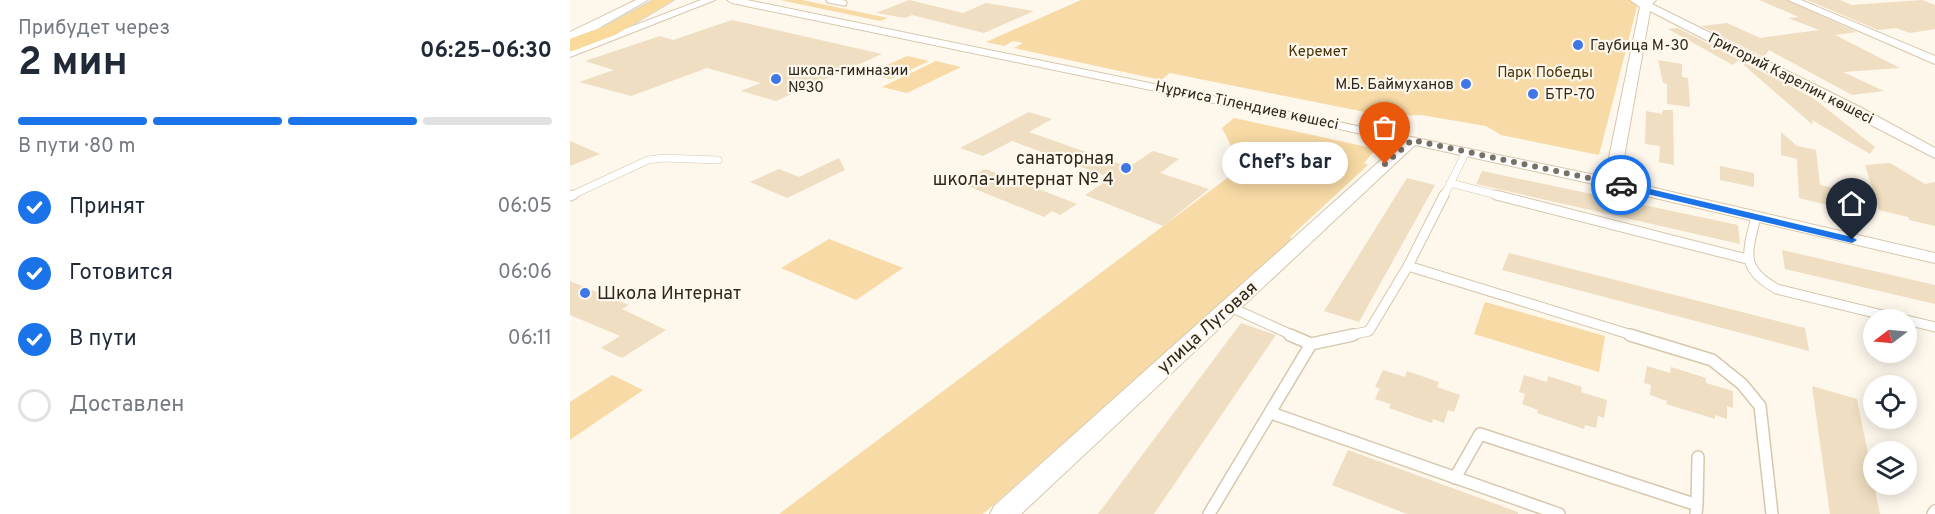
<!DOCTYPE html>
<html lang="ru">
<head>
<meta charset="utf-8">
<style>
  :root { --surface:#fff; --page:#f2f2f3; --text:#1f2937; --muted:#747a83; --line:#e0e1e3; --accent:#1a73e8 }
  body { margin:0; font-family:Overpass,sans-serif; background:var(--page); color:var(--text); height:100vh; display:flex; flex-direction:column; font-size:22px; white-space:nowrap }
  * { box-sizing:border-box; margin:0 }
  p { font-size:20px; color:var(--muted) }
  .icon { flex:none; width:33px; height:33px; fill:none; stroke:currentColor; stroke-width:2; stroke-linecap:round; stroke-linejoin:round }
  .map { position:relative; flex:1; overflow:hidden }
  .drawer { display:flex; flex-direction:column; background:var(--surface); width:570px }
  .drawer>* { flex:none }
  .needle { width:39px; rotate:254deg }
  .fabs { position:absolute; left:1293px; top:309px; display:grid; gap:12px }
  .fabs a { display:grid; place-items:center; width:54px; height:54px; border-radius:50%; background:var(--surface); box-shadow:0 3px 15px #0003; font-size:30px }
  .pin { position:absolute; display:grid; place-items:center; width:51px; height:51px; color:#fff; margin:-62px -26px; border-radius:50% 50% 50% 0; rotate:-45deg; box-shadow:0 0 6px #0007 }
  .pin .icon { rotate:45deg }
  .courier { position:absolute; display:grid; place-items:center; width:60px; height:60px; margin:-30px; border:4px solid #1a73e8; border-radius:50%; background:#fff; color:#222; box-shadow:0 2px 8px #0007 }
  .bubble { position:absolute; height:42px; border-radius:21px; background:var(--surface); box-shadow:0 3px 15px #0003; font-size:20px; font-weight:700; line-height:42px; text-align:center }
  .overview em { font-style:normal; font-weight:700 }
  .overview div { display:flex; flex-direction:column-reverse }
  .overview { display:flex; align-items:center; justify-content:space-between; height:102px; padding:0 18px }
  h1 { font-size:39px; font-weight:700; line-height:45px }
  .bar { display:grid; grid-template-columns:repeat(4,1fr); gap:9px 6px; align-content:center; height:72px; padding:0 18px }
  .bar i { height:8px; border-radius:4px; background:var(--line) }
  .bar .active { background:var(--accent) }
  .bar p { grid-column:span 4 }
  ol { padding:0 18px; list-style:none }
  li { display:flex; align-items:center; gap:18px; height:66px }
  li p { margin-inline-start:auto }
  li .icon { padding:6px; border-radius:50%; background:var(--accent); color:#fff; stroke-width:4 }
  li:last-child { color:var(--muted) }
  li i { width:33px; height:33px; border:3px solid var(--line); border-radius:50% }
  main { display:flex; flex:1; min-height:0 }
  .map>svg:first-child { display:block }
</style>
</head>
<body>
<main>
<section class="drawer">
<div class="overview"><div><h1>2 мин</h1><p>Прибудет через</p></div><em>06:25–06:30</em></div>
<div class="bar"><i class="active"></i><i class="active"></i><i class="active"></i><i></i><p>В пути · 80 m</p></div>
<ol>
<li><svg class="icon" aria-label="check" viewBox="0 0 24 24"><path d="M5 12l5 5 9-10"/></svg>Принят<p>06:05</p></li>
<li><svg class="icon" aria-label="check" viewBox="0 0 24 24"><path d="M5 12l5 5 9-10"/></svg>Готовится<p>06:06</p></li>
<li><svg class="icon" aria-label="check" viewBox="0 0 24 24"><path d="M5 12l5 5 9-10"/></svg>В пути<p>06:11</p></li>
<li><i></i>Доставлен</li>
</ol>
</section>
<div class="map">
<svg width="1365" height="514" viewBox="0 0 1365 514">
  <rect width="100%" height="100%" fill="#fef7ec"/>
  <!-- green -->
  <path fill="#f7daa5" d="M210,0H232L318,18L310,21Z
    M511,0H1059L1068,3L1029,155L931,135L916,126L851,115L815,116L600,73L591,80L444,48L453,43L443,41L434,46L416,42Z
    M337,56L359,61L321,79L298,74Z
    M366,61L391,67L337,93L312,87Z
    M664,118L806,149L794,163L798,165L720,237L722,241L413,514H209L672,167L652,128Z
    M259,239L333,268L286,300L211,268Z
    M915,302L1035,336L1029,372L904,334Z
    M42,375L73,390L0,440V402Z"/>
  <!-- building -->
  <path fill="#efdec1" d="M339,0L393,13L416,3L464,11L414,33L342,15L335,18L306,13Z
    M1189,0H1216L1287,32L1265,35L1330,68L1273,72L1314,91L1282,95L1199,50L1194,57L1131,26L1157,23L1190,38L1249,30L1218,18L1229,17Z
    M1237,0H1270L1282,5L1352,0L1365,5V29L1340,33L1326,28L1308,30Z
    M162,20L312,54L206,101L171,91L191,83L137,68L61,96L9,82L44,70L15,61L90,36L103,40Z
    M1108,28L1243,98L1305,147L1300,154L1242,120L1243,125L1168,60L1163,65L1098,29Z
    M1088,60L1112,64V77L1118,78L1120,107L1097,104V84L1093,83Z
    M1093,110H1103L1104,165L1089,162L1090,146L1075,144L1076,111L1092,114Z
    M459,112L482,119L459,132L559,167L583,151L609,159L590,173L639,189L593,226L515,195L541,178L442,141L413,156L390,148Z
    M1211,132L1227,146L1246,150L1250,185L1263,188L1266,207L1229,198L1227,159L1211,155Z
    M0,141L30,154L0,166Z
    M269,158L275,170L217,198L180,182L209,169L229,177Z
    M1320,163L1355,184L1365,182V226L1339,220L1338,217L1309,210L1295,165Z
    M1150,166L1184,173V187L1150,180Z
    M415,169L448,181L507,204L490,215L482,211L474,217L398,186L407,181L399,178Z
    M912,171L1168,225L1170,244L906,184Z
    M837,178L865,185L789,322L754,311Z
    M1212,250L1365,285V304L1215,269Z
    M939,253L1235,328L1239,351L932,270Z
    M0,281L59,305L52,309L96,330L52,358L31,348L50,336L0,315Z
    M671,323L706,335L584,514H528Z
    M1077,366L1100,373L1101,367L1136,378V383L1163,391V408L1157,406V419L1145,415V419L1096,404L1097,401L1080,395L1081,385L1074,383Z
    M813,370L835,377L837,371L869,382L867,387L890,395L884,412L878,410L874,423L863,419L862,423L819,408L821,404L805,399L810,388L805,387Z
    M954,375L977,382L978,376L1012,387L1011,392L1037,400L1034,418L1028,416L1026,428L1015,425L1014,429L967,413L968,410L952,404L955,394L949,392Z
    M1242,386L1287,399L1310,514H1260Z
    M778,450L948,512V514H837L762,485Z"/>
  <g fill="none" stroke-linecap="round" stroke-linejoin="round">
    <defs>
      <path id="service-far3" d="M259,0L274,3"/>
      <path id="service-far2" d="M880,183L931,196
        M0,196L78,160L93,158L148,160
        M874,196L896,152"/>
      <path id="service-far1" d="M926,195L1177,259
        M0,196L3,195
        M1186,217C1177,253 1170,269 1207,289L1333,320
        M838,266L1065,336
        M660,307L724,336
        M1336,320L1365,327
        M776,336L799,331L838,266L874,195"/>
      <path id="service" d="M720,335L741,344
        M1060,335L1142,360L1172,384L1190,406L1202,514
        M701,413L989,514
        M885,478L910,434L1127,505L1126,514
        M1127,505L1128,457
        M639,514L741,344L783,335
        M1363,514L1365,511"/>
      <path id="minor" d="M66,0H78L27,29L0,39V32Z
        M131,0H145L0,57V50Z
        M157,0H177L1035,177L1070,7L1060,0H1086L1082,4L1290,107L1365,148V158L1080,11L1050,180L1365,253V263L1042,188L845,145L451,514H420L424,506L831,142L162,3Z
        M1218,0H1231L1365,56V64Z"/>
      <path id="primary" d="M84,0H104L45,35L0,52V39L33,27Z"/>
    </defs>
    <!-- service-far3 casing -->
    <use href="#service-far3" stroke="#d7c7ab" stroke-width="7"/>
    <!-- service-far2 casing -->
    <use href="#service-far2" stroke="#d7c7ab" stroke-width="8"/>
    <!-- service-far1 casing -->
    <use href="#service-far1" stroke="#d7c7ab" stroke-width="11"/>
    <!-- service casing -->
    <use href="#service" stroke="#d7c7ab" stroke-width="14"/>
    <!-- minor casing -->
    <use href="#minor" stroke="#d7c7ab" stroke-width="2"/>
    <!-- primary casing -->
    <use href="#primary" stroke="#d9d8d6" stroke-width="2"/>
    <!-- service-far3 -->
    <use href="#service-far3" stroke="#fff" stroke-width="5"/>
    <!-- service-far2 -->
    <use href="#service-far2" stroke="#fff" stroke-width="7"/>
    <!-- service-far1 -->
    <use href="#service-far1" stroke="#fff" stroke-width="9"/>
    <!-- service -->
    <use href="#service" stroke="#fff" stroke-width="11"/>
    <!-- minor -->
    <use href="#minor" fill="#fff" fill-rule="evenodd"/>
    <!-- primary -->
    <use href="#primary" fill="#fada9b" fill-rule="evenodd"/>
  </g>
  <!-- route -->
  <path fill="#1a73e8" d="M1051,182L1282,237L1287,240L1282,243L1048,187L1047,185Z"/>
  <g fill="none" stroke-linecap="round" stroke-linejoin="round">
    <!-- done -->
    <path stroke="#767065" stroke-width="6" stroke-dasharray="0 10.8" d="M815,164L842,140L1051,185"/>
  </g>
  <!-- markers -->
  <g fill="#4077e7" stroke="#fef7ec" stroke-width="2">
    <circle cx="1008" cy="45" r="6"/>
    <circle cx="206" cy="79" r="6"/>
    <circle cx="896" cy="84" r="6"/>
    <circle cx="963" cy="94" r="6"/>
    <circle cx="556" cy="168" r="6"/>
    <circle cx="15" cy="293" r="6"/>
  </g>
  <g text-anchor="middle" stroke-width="4.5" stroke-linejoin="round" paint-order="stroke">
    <!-- far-poi labels -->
    <g font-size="15" fill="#2d271c" stroke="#fef7ec" text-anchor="start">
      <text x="1020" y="50">Гаубица М-30</text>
      <text x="218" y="75">школа-гимназии<tspan x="218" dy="17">№30</tspan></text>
      <text x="884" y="89" text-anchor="end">М.Б. Баймуханов</text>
      <text x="975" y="99">БТР-70</text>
    </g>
    <!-- far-park labels -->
    <g font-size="15" fill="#473408" stroke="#fef7ec">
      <text x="748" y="56">Керемет</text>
      <text x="975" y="77">Парк Победы</text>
    </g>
    <!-- far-street labels -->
    <g font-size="15" fill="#2d271c" stroke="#fef7ec">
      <text transform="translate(1221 78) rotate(27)" y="5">Григорий Карелин көшесі</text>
      <text transform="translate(677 105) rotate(12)" y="5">Нұрғиса Тілендиев көшесі</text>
    </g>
    <!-- poi labels -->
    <g font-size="18" fill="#2d271c" stroke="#fef7ec" text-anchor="end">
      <text x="544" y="164">санаторная<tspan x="544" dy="21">школа-интернат № 4</tspan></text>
      <text x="27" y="299" text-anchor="start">Школа Интернат</text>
    </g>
    <!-- street labels -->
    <g font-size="18" fill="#2d271c" stroke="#fef7ec">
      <text transform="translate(637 327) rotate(-42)" y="6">улица Луговая</text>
    </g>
  </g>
</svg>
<div class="fabs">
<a><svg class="needle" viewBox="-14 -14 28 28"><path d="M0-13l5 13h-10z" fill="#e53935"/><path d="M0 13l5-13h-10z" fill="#747a83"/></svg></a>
<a><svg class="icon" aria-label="locate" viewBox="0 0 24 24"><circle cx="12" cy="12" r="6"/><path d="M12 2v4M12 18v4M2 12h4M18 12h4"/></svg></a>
<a><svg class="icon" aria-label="layers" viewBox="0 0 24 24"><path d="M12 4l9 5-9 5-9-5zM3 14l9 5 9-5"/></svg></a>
</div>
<div class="pin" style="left:815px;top:164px;background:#ea580c"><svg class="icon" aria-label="bag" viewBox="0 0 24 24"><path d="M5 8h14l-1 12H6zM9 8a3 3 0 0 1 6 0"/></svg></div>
<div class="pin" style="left:1282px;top:240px;background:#1f2937"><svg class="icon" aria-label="home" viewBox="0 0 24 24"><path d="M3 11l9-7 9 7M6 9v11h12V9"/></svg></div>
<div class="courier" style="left:1051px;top:185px"><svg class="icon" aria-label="car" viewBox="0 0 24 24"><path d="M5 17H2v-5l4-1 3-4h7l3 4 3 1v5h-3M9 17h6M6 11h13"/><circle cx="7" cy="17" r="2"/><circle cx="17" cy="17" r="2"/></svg></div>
<div class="bubble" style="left:652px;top:142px;width:126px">Chef’s bar</div>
</div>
</main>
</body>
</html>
